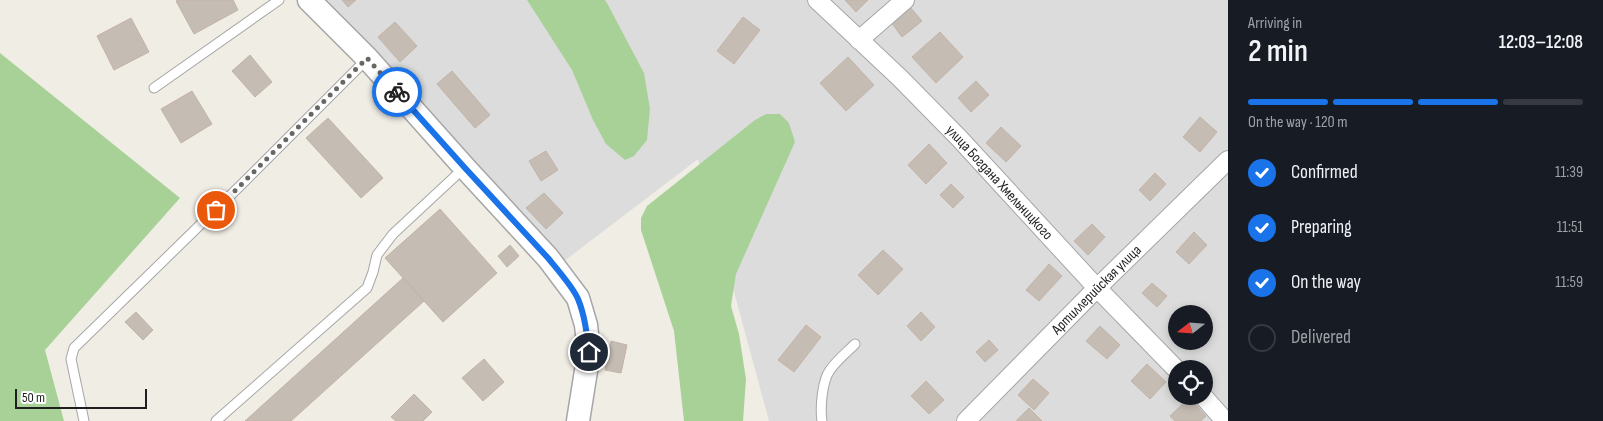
<!DOCTYPE html>
<html lang="en">
<head>
<meta charset="utf-8">
<style>
  :root { --surface:#171b24; --page:#20242c; --text:#f1f3f6; --muted:#9ea1a6; --line:#363941; --accent:#1a73e8 }
  body { margin:0; font-family:"Sofia Sans Condensed",sans-serif; background:var(--page); color:var(--text); height:100vh; display:flex; flex-direction:column; font-size:19px; white-space:nowrap }
  * { box-sizing:border-box; margin:0 }
  p { font-size:16px; color:var(--muted) }
  .icon { flex:none; width:28px; height:28px; fill:none; stroke:currentColor; stroke-width:2; stroke-linecap:round; stroke-linejoin:round }
  .map { position:relative; flex:1; overflow:hidden }
  .sheet { display:flex; flex-direction:column; background:var(--surface); width:375px }
  .sheet>* { flex:none }
  .needle { width:32px; rotate:253deg }
  .fabs { position:absolute; left:1168px; top:305px; display:grid; gap:10px }
  .fabs a { display:grid; place-items:center; width:45px; height:45px; border-radius:50%; background:var(--surface); box-shadow:0 2px 8px #0003; font-size:25px }
  .scale { position:absolute; left:15px; bottom:12px; width:132px; box-sizing:border-box; padding-left:5px; border:2px solid #1f1f1f; border-top:0; font-size:14px; line-height:18px; white-space:nowrap; color:#1f1f1f; -webkit-text-stroke:4px #fff; paint-order:stroke }
  .pin { position:absolute; display:grid; place-items:center; width:42px; height:42px; color:#fff; margin:-21px; border:2px solid #fff; border-radius:50%; box-shadow:0 1px 5px #0007 }
  .courier { position:absolute; display:grid; place-items:center; width:50px; height:50px; margin:-25px; border:4px solid #1a73e8; border-radius:50%; background:#fff; color:#222; box-shadow:0 1px 6px #0007 }
  .summary em { font-style:normal; font-weight:600 }
  .summary div { display:flex; flex-direction:column-reverse }
  .summary { display:flex; align-items:center; justify-content:space-between; height:85px; padding:0 20px }
  h1 { font-size:32px; font-weight:600; line-height:38px }
  .bar { display:grid; grid-template-columns:repeat(4,1fr); gap:8px 5px; align-content:center; height:60px; padding:0 20px }
  .bar i { height:6px; border-radius:4px; background:var(--line) }
  .bar .on { background:var(--accent) }
  .bar p { grid-column:span 4 }
  ol { padding:0 20px; list-style:none }
  li { display:flex; align-items:center; gap:15px; height:55px }
  li p { margin-inline-start:auto }
  li .icon { padding:5px; border-radius:50%; background:var(--accent); color:#fff; stroke-width:4 }
  li:last-child { color:var(--muted) }
  li i { width:28px; height:28px; border:2px solid var(--line); border-radius:50% }
  main { display:flex; flex:1; min-height:0 }
  .map>svg:first-child { display:block }
</style>
</head>
<body>
<main>
<div class="map">
<svg width="1228" height="421" viewBox="0 0 1228 421">
  <rect width="100%" height="100%" fill="#f0ede5"/>
  <!-- residential -->
  <path fill="#dddcdc" fill-rule="evenodd" d="M322,0H1228V421H769L698,159L559,265ZM1176,314H1204V341H1176ZM1176,369H1204V396H1176Z"/>
  <!-- forest -->
  <path fill="#a8d198" d="M527,0H605L607,3L644,73L650,109L647,140L634,156L625,160L606,144L593,120L572,70Z
    M0,53L180,198L45,350L64,421H0Z
    M766,114H780L789,123L795,142L736,274L731,306L739,334L746,379L743,421H684L674,331L641,230V218L647,206L755,120Z"/>
  <!-- building -->
  <path fill="#c5bcb4" stroke="#c3b3a7" d="M178,0H233L238,10L194,34L176,1Z
    M342,0H356L348,7Z
    M845,0H868L856,12Z
    M910,7L922,21L902,37L891,22Z
    M743,17L760,30L734,64L717,51Z
    M131,18L149,52L114,70L97,36Z
    M395,22L417,46L400,62L378,37Z
    M940,32L963,57L936,83L912,57Z
    M250,55L272,82L255,97L232,71Z
    M848,57L874,85L846,111L820,83Z
    M452,71L490,115L475,128L437,84Z
    M976,81L989,95L971,112L958,98Z
    M192,91L212,124L181,143L161,109Z
    M1200,117L1217,132L1200,152L1183,137Z
    M328,118L383,178L361,198L306,138Z
    M1001,127L1021,146L1006,162L986,143Z
    M929,144L947,163L926,184L908,165Z
    M546,151L558,170L541,181L529,161Z
    M1155,173L1166,184L1150,201L1139,190Z
    M951,184L964,197L953,208L940,195Z
    M544,193L563,213L546,229L526,208Z
    M440,209L497,273L443,322L385,258Z
    M1092,224L1105,237L1088,255L1074,241Z
    M1194,232L1207,245L1189,264L1176,252Z
    M510,245L519,256L507,267L498,256Z
    M883,250L903,269L878,295L858,275Z
    M1049,264L1062,276L1039,301L1026,290Z
    M403,278L424,301L291,421H245Z
    M1152,283L1167,296L1157,307L1142,293Z
    M136,312L153,330L143,340L125,322Z
    M921,312L935,327L921,341L907,326Z
    M806,325L821,337L794,372L778,360Z
    M1100,326L1120,345L1107,359L1086,341Z
    M989,340L998,350L985,362L976,352Z
    M611,341L627,345L621,373L605,370Z
    M484,359L504,382L483,401L462,378Z
    M1147,364L1166,382L1150,399L1131,381Z
    M1033,379L1049,393L1034,410L1018,395Z
    M926,381L944,400L929,414L911,396Z
    M414,394L432,412L423,421H396L391,417Z
    M1189,398L1206,416L1201,421H1175L1170,416Z
    M1029,408L1042,421H1016Z"/>
  <g fill="none" stroke-linecap="round" stroke-linejoin="round">
    <defs>
      <path id="service" d="M154,88L279,0
        M84,421L71,359L74,348L244,182L367,59
        M216,421L367,288L373,272L377,255L393,234L464,168
        M822,421C820,408 822,381 830,370C836,361 847,352 855,344"/>
      <g id="minor">
        <path id="s1" d="M817,0L900,78L959,138L1097,288L1176,369"/>
        <path d="M859,40L905,0"/>
        <path d="M1203,396L1225,421"/>
        <path id="s2" d="M966,421L1097,288L1228,160"/>
      </g>
      <path id="tertiary" d="M309,0L367,58L465,168L548,258L578,298L586,325L589,352L578,421"/>
    </defs>
    <!-- service casing -->
    <use href="#service" stroke="#a6a6a6" stroke-width="11"/>
    <!-- minor casing -->
    <use href="#minor" stroke="#a6a6a6" stroke-width="20"/>
    <!-- tertiary casing -->
    <use href="#tertiary" stroke="#a6a6a6" stroke-width="25"/>
    <!-- service -->
    <use href="#service" stroke="#fff" stroke-width="9"/>
    <!-- minor -->
    <use href="#minor" stroke="#fff" stroke-width="18"/>
    <!-- tertiary -->
    <use href="#tertiary" stroke="#fff" stroke-width="22"/>
  </g>
  <g fill="none" stroke-linecap="round" stroke-linejoin="round">
    <!-- done -->
    <path stroke="#686764" stroke-width="5" stroke-dasharray="0 9" d="M216,210L367,58L397,92"/>
    <!-- route -->
    <path stroke="#1a73e8" stroke-width="6" d="M397,92L465,168L548,258C557,269 573,287 578,299C585,316 587,335 589,352"/>
  </g>
  <g text-anchor="middle" stroke-width="4.5" stroke-linejoin="round" paint-order="stroke">
    <!-- street labels -->
    <g font-size="15" fill="#1f1f1f" stroke="#fff">
      <text dy="5" stroke="none"><textPath href="#s1" startOffset="258">улица Богдана Хмельницкого</textPath></text>
      <text dy="5" stroke="none"><textPath href="#s2" startOffset="185">Артиллерийская улица</textPath></text>
    </g>
  </g>
</svg>
<div class="fabs">
<a><svg class="needle" viewBox="-14 -14 28 28"><path d="M0-13l5 13h-10z" fill="#e53935"/><path d="M0 13l5-13h-10z" fill="#9ea1a6"/></svg></a>
<a><svg class="icon" aria-label="locate" viewBox="0 0 24 24"><circle cx="12" cy="12" r="6"/><path d="M12 2v4M12 18v4M2 12h4M18 12h4"/></svg></a>
</div>
<div class="scale">50 m</div>
<div class="pin" style="left:216px;top:210px;background:#ea580c"><svg class="icon" aria-label="bag" viewBox="0 0 24 24"><path d="M5 8h14l-1 12H6zM9 8a3 3 0 0 1 6 0"/></svg></div>
<div class="pin" style="left:589px;top:352px;background:#1f2937"><svg class="icon" aria-label="home" viewBox="0 0 24 24"><path d="M3 11l9-7 9 7M6 9v11h12V9"/></svg></div>
<div class="courier" style="left:397px;top:92px"><svg class="icon" aria-label="bike" viewBox="0 0 24 24"><circle cx="6" cy="16" r="4"/><circle cx="18" cy="16" r="4"/><path d="M6 16l4-8h5l3 8M10 8l3 8H6M13 5h3"/></svg></div>
</div>
<section class="sheet">
<div class="summary"><div><h1>2 min</h1><p>Arriving in</p></div><em>12:03–12:08</em></div>
<div class="bar"><i class="on"></i><i class="on"></i><i class="on"></i><i></i><p>On the way · 120 m</p></div>
<ol>
<li><svg class="icon" aria-label="check" viewBox="0 0 24 24"><path d="M5 12l5 5 9-10"/></svg>Confirmed<p>11:39</p></li>
<li><svg class="icon" aria-label="check" viewBox="0 0 24 24"><path d="M5 12l5 5 9-10"/></svg>Preparing<p>11:51</p></li>
<li><svg class="icon" aria-label="check" viewBox="0 0 24 24"><path d="M5 12l5 5 9-10"/></svg>On the way<p>11:59</p></li>
<li><i></i>Delivered</li>
</ol>
</section>
</main>
</body>
</html>
